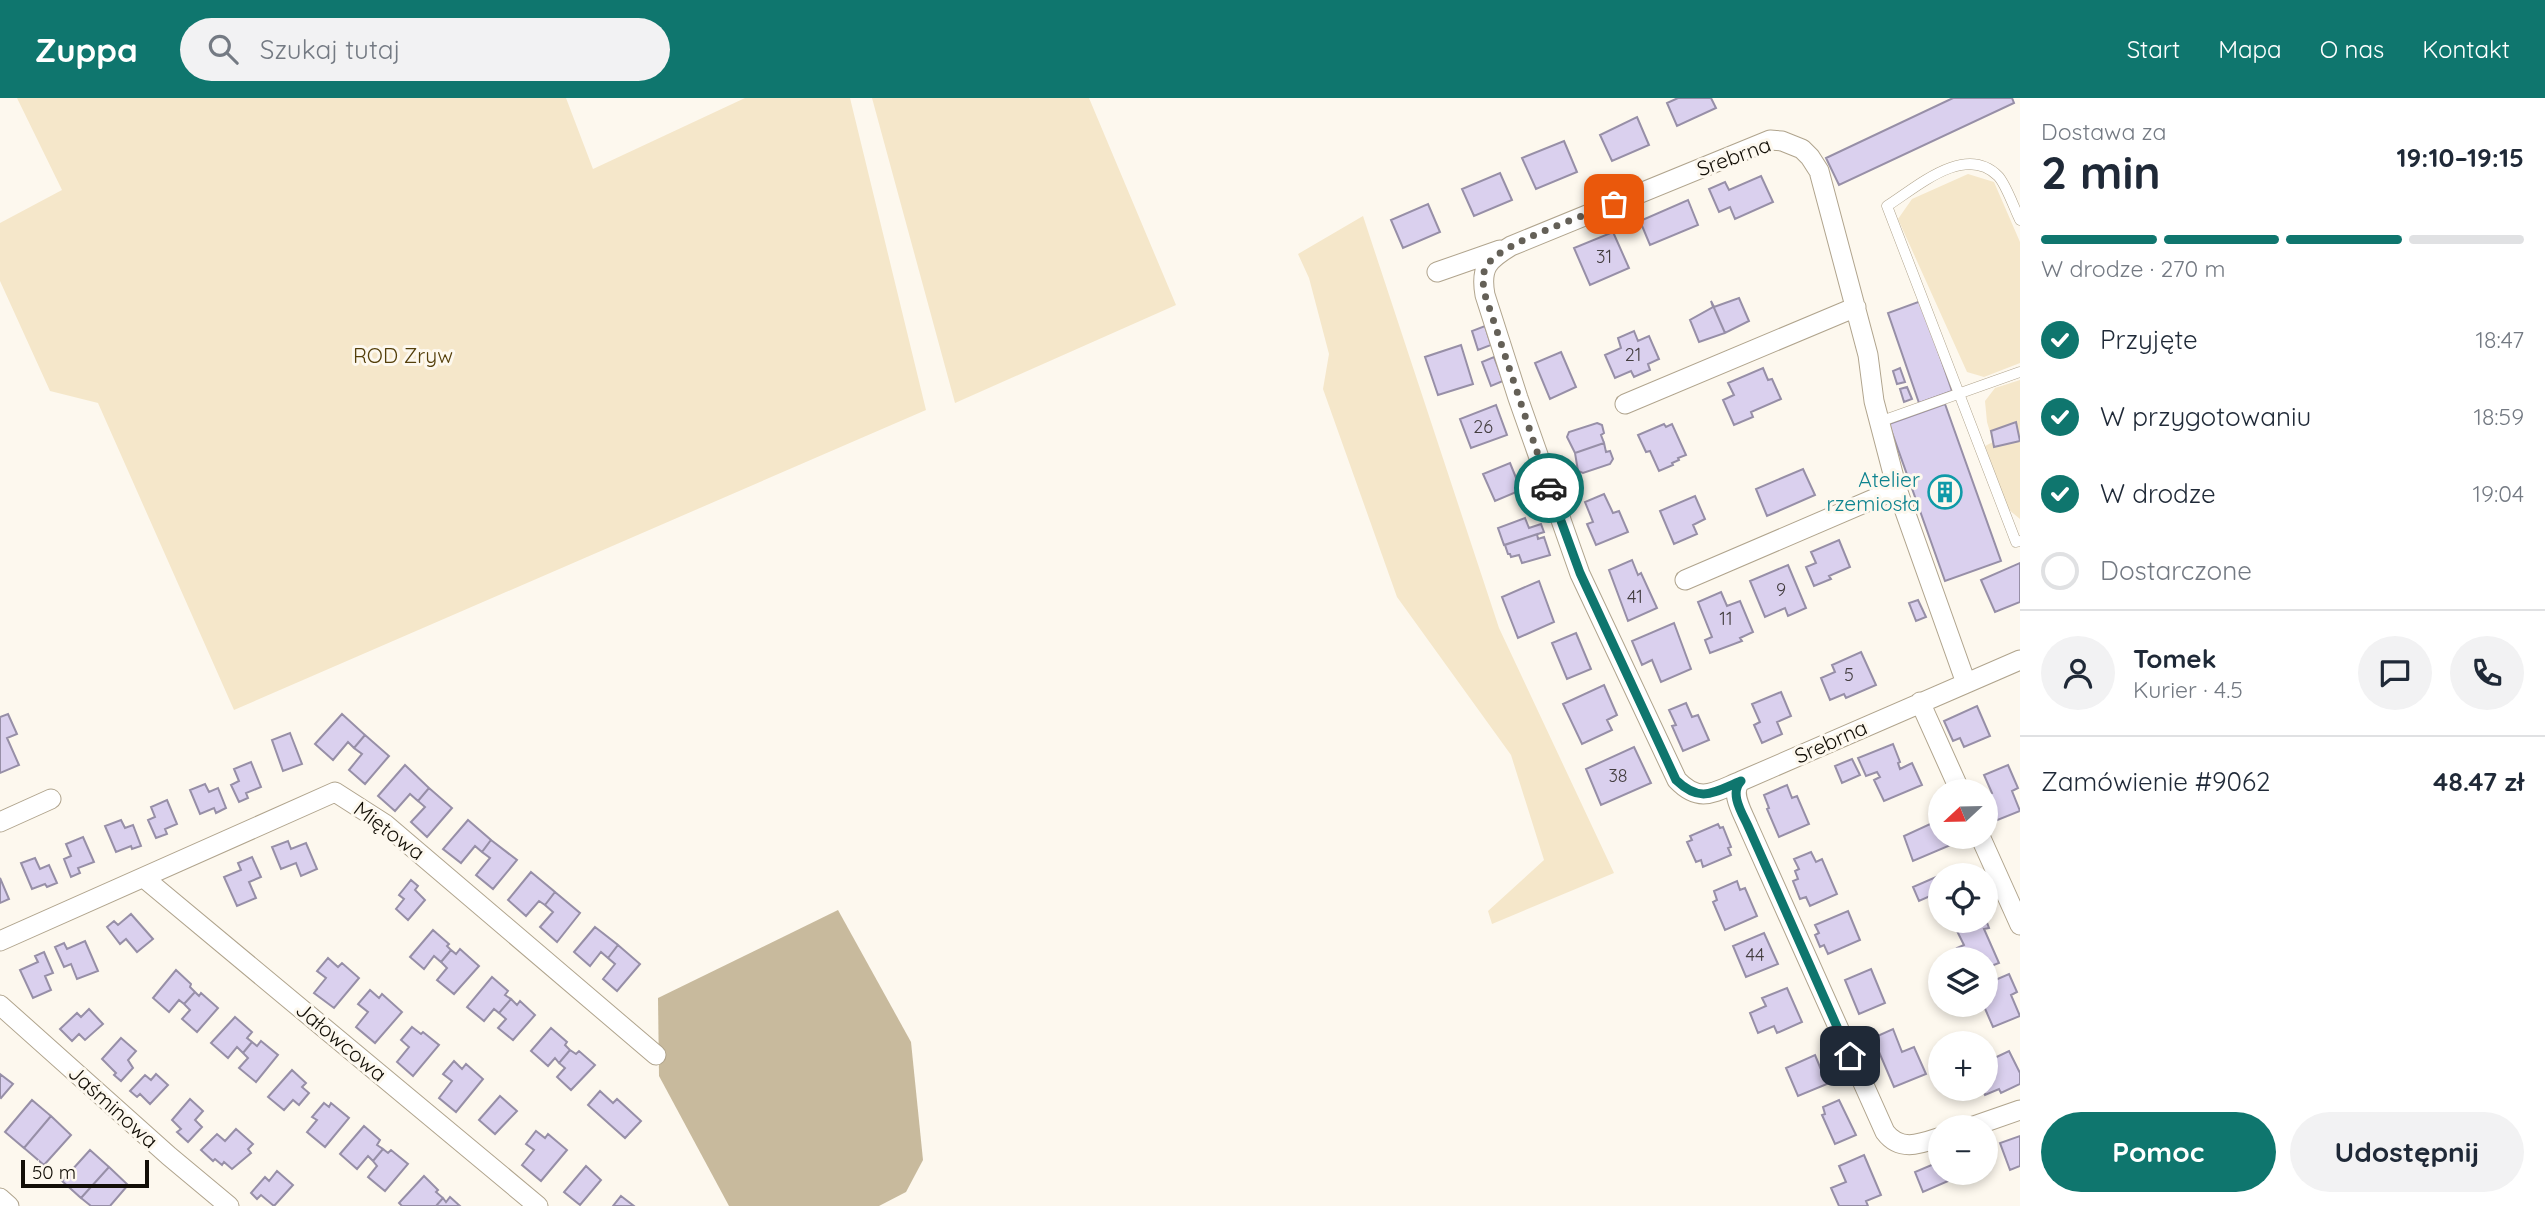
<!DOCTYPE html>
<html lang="pl">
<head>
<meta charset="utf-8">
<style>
  :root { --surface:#fff; --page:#f2f2f3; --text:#1f2937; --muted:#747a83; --line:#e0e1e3; --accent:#0f766e }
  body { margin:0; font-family:Quicksand,sans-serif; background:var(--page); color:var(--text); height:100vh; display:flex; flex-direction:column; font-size:26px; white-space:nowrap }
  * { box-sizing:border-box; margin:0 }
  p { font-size:23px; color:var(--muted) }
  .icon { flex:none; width:38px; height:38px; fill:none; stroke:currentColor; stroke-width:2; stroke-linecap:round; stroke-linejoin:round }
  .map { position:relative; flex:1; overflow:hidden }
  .details { display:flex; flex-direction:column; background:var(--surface); width:525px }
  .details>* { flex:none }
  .needle { width:46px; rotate:248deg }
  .controls { position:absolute; left:1928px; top:681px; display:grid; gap:14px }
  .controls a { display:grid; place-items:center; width:70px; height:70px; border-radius:50%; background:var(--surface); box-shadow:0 4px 10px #0003; font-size:35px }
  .scale { position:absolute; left:21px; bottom:18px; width:128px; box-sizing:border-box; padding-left:7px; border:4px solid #120e06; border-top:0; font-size:19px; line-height:24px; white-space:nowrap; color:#120e06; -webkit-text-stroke:5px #fdf8ee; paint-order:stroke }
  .pin { position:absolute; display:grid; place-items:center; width:60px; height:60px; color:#fff; margin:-30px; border-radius:14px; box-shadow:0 4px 10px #0006 }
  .courier { position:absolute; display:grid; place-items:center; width:70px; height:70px; margin:-35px; border:5px solid #0f766e; border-radius:50%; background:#fff; color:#222; box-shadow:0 2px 9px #0007 }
  .head em { font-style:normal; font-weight:700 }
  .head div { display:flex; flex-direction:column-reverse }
  .head { display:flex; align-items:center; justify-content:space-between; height:119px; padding:0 21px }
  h1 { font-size:46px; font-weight:700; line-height:52px }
  .bar { display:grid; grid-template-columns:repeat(4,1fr); gap:10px 7px; align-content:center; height:84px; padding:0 21px }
  .bar i { height:9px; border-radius:5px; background:var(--line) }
  .bar .selected { background:var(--accent) }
  .bar p { grid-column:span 4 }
  .line { display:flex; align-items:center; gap:18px; padding:0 21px; border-top:2px solid var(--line) }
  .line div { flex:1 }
  .round { display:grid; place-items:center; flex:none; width:74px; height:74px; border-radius:37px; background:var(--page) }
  ol { padding:0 21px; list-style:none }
  li { display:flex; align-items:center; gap:21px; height:77px }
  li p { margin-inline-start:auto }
  li .icon { padding:7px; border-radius:50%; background:var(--accent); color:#fff; stroke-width:4 }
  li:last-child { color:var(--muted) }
  li i { width:38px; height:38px; border:4px solid var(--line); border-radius:50% }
  .action { display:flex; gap:14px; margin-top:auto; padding:14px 21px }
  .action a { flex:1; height:80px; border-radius:42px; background:var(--accent); color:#fff; font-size:28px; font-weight:700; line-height:80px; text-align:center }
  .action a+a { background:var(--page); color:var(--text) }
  header { display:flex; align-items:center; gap:42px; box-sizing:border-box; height:98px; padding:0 35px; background:var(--accent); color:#fff }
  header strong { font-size:33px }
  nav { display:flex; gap:38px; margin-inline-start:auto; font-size:24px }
  .search { width:490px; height:63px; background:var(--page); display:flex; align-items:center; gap:18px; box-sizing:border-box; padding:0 24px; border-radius:38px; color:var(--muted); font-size:26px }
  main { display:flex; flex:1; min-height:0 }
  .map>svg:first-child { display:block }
</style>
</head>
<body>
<header>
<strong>Zuppa</strong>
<div class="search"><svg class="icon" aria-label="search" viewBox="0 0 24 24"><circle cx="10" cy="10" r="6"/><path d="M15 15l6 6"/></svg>Szukaj tutaj</div>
<nav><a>Start</a><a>Mapa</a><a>O nas</a><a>Kontakt</a></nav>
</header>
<main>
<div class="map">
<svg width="2020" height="1108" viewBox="0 0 2020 1108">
  <rect width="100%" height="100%" fill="#fdf8ee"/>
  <!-- green -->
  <path fill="#f5e7ca" d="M17,0H566L593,71L745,0H850L926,312L234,612L98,305L50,293L0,183V125L62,92Z
    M872,0H1089L1176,207L955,305Z
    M1968,76L1994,84L2020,144V265L1984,279L1967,274L1898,121L1912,101Z
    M1363,118L1499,530L1614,775L1492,826L1488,813L1544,762L1511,657L1397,499L1323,291L1329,256L1309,180L1298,156Z
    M2020,282V421L2008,411L1985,348L1993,344L1987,324L1985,303L1995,290Z"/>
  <!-- forest -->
  <path fill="#c8ba9d" d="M838,812L911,944L923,1062L906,1094L879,1108H729L659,978L658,900Z"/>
  <!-- building -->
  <path fill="#dad0ee" stroke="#978fa7" stroke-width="2" d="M1678,0H1711L1716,10L1677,28L1667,5Z
    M1953,0H2012L2014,5L1839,87L1826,60Z
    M1637,19L1649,47L1612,63L1600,37Z
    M1564,43L1577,74L1536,91L1522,60Z
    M1500,75L1512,102L1474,118L1462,91Z
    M1761,78L1773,104L1735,121L1730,109L1719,114L1709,91L1725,84L1729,92Z
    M1688,102L1698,127L1650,147L1640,123Z
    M1428,106L1440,134L1403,150L1391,122Z
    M1613,134L1629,170L1590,187L1574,150Z
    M1739,200L1749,223L1725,235L1711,203L1714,209Z
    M1711,203L1725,235L1699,244L1690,222L1713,209Z
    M1921,203L1952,293L1919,305L1888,215Z
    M1485,228L1491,247L1478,252L1472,233Z
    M1634,233L1638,243L1649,238L1659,261L1648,266L1650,272L1634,279L1631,273L1615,280L1605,257L1621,250L1618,240Z
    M1461,247L1473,286L1438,297L1425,259Z
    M1561,254L1576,289L1550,301L1535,265Z
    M1494,259L1503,283L1491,288L1482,264Z
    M1763,270L1768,282L1772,281L1781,301L1751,314L1753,319L1734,327L1723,302L1734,297L1728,285Z
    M1900,270L1905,284L1897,286L1893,273Z
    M1907,289L1912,301L1904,304L1900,291Z
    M1945,306L2001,463L1945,483L1889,326Z
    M1496,307L1507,337L1471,350L1460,321Z
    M2016,324L2020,343L1994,349L1991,333Z
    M1597,325L1602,327L1604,335L1601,337L1604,345L1575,355L1567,339L1569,334Z
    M1664,326L1666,329L1672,326L1686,357L1678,360L1679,362L1672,365L1673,367L1659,373L1650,353L1646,354L1638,337Z
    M1604,345L1606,354L1610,353L1613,361L1610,366L1583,375L1578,373L1575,355Z
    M1510,365L1521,392L1495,403L1483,376Z
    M1803,371L1815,397L1767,418L1756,391Z
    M1604,396L1613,415L1619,413L1628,434L1596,447L1587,426L1593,424L1585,404Z
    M1695,398L1705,421L1693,427L1697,436L1674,446L1660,413Z
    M1525,420L1529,430L1541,426L1544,434L1504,447L1498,430Z
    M1537,436L1538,441L1544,439L1550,457L1522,465L1519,457L1511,459L1510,456H1508L1505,447Z
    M1839,442L1850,469L1829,478L1831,481L1814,488L1806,469L1816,465L1811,454Z
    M1632,462L1638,477L1641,475L1657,510L1628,523L1609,472Z
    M2020,465V504L1995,514L1981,482Z
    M1788,467L1806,510L1788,518L1785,510L1765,519L1750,483Z
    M1539,483L1554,524L1518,540L1502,499Z
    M1721,494L1727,508L1740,503L1753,534L1740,540L1742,543L1710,555L1705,542L1712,539L1698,504Z
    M1918,502L1926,519L1916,523L1909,505Z
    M1674,525L1691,571L1661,584L1652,562L1642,567L1632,543Z
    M1576,535L1591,571L1567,581L1552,545Z
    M1861,554L1876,587L1846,600L1844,596L1830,602L1821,580L1835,574L1832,567Z
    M1604,587L1617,617L1607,622L1612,632L1582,646L1563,606Z
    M1781,594L1791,618L1777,624L1782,636L1762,645L1754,627L1760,624L1752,606Z
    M1686,605L1692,619L1698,617L1709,642L1683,653L1672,628L1676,627L1669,612Z
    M1977,608L1990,638L1964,649L1960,640L1953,643L1944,623Z
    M8,616L17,636L7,640L19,667L0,675V619Z
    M342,616L365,637L354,650L348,644L333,662L315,646Z
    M290,635L302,666L283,673L272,642Z
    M365,637L389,658L365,686L349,672L362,656L354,650Z
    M1893,646L1900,664L1898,665L1900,671L1912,665L1922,687L1884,703L1874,682L1880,679L1877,674L1866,678L1858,660Z
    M1634,649L1651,685L1601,707L1586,671Z
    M1852,661L1860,677L1842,685L1835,668Z
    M251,664L261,689L246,695L248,700L239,704L231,687L239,683L234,671Z
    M405,667L429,690L418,703L410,696L395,713L378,698Z
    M2008,667L2018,690L2012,693L2020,713L1995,723L1986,702V698L1992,695L1984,677Z
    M205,686L209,694L218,690L226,710L216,715L214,710L200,716L190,692Z
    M1787,687L1792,700L1797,698L1809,726L1779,739L1767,711L1769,710L1764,697Z
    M429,690L452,710L427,739L411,724L425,709L418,703Z
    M167,702L177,726L165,731L167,736L156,740L148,722L155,719L151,709Z
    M1941,721V738H1950L1953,746L1913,763L1904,738Z
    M121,722L125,730L133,727L141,748L132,751L131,748L116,754L105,728Z
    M468,722L491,742L482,754L475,748L461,765L443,751Z
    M1718,726L1720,730L1723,729L1731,749L1728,750L1731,757L1703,769L1701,762L1696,764L1687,744L1692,742L1690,738Z
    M83,739L94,764L78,770L80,775L71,779L64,761L71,758L66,746Z
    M491,742L517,762L493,791L476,777L490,760L482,754Z
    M288,743L291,751L306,745L317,771L301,778L296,765L281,771L272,749Z
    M1811,754L1816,764L1822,761L1837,796L1810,808L1806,799L1800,801L1793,783L1798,781L1795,773L1799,771L1794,761Z
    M252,759L261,779L249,784L256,800L237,808L224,779L241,772L238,765Z
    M35,760L40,771L49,767L57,785L47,789L45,786L32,791L21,765Z
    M1959,769L1963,777H1941V808L1935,810L1930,798L1919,803L1913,789Z
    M531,774L555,794L545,807L539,803L526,818L508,802Z
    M0,780L9,801L0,805Z
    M411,782L418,788L415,792L425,802L408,822L396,811L404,801L399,797Z
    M1737,783L1740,792L1745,790L1757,818L1725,832L1713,804L1717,802L1714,793Z
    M555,794L580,815L557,844L540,829L553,814L545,807Z
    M1848,813L1860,842L1828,856L1824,847L1820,849L1815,837L1819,835L1815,827Z
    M131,816L153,841L137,854L126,841L120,846L107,829L114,823L118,827Z
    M1972,822H1986L1989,830L1984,831L1999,865L1986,870V861H1962L1957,850L1964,847L1957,833Z
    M595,829L618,847L608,860L601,854L590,868L574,854Z
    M433,832L449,846L447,848L451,852L441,864L434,858L424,871L410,859Z
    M1764,835L1778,866L1746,879L1733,848Z
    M85,843L98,873L77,881L71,866L64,869L55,849L64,845L67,851Z
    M618,847L640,866L617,893L603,881L615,866L608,860Z
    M460,851L479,868L454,896L437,882L447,870L441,864L451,852L456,856Z
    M44,854L53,875L45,878L51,892L33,900L20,872L38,864L35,858Z
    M328,860L338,869L342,865L359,880L334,910L314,895L326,880L317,873Z
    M1871,871L1885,905L1859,916L1845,882Z
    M176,872L191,886L190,889L195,894L184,906L179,902L169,914L153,900Z
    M2009,876L2017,894L2011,897L2020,918L1993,929L1983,906H1986V886Z
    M492,879L508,893L505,897L511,901L499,915L494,911L484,923L467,909Z
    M1787,890L1802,924L1777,935L1774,928L1758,935L1750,915L1766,908L1762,900Z
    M370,892L379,900L382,896L402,914L375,945L356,929L368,914L358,906Z
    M195,894L199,898L201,895L218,910L197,934L182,921L190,912L184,906Z
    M511,901L517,907L520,903L535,917L513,942L498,930L506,921L499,915Z
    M89,911L103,926L85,942L79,936L72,943L60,931L77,915L81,919Z
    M235,919L252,934L247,940L252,944L243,955L237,949L228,960L211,945Z
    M412,929L421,936L423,934L439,947L413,978L397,964L409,949L401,942Z
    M551,930L567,944L565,947L570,952L559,965L555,960L548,968L531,953Z
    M1893,931L1902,954L1914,949L1926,976L1894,989L1873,940Z
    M121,940L136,953L128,962L133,970L121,983L114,977L116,975L102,961Z
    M261,943L278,957L256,984L239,970L248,960L243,955L252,944L257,948Z
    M570,952L576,956L579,953L595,967L571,992L557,979L565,970L559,965Z
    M2009,953L2020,975V986L2001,995L1999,991L1985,997L1982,990H1986V970L1989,969L1986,964Z
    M1815,957L1827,986L1798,998L1786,970Z
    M454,963L462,971L466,966L483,981L456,1014L439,1000L452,983L443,976Z
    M292,972L306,985L302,989L309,995L299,1007L293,1002L284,1012L268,999Z
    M0,976L13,986L1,1000L0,999Z
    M156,976L168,987L150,1006L140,996L137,999L130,993L145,977L151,982Z
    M600,993L613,1005L617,1001L641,1023L625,1040L588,1007Z
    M500,998L517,1013L495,1036L479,1022Z
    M190,1001L203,1013L195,1022L202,1029L188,1044L177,1034L181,1031L172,1022Z
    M32,1002L51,1018L24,1050L5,1034Z
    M1839,1002L1856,1037L1835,1046L1822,1017L1825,1016L1823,1009Z
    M324,1005L329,1009L331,1005L349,1020L325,1049L307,1034L317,1022L312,1019Z
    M51,1018L71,1037L44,1067L24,1050Z
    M364,1028L380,1042L377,1047L383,1051L373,1063L368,1058L357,1071L340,1056Z
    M236,1031L253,1046L248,1051L251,1055L232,1071L224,1064L222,1067L215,1061L213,1063L201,1052L217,1036L225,1043Z
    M536,1033L545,1040L548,1036L567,1052L541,1083L522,1067L534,1052L526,1046Z
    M2020,1038V1068L2010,1072L2000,1045Z
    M383,1051L388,1055L391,1052L408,1066L385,1093L368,1079L377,1068L373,1063Z
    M90,1052L109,1069L81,1100L62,1083Z
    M1864,1057L1881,1097L1866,1103L1868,1108H1839L1831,1090L1846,1084L1839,1068Z
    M1941,1063V1074H1952L1955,1080L1923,1094L1915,1074Z
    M586,1068L601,1082L580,1107L564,1094Z
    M109,1069L128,1087L110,1108H91L81,1100Z
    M277,1073L293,1087L274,1108L261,1097L257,1101L251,1095L265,1079L269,1083Z
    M424,1078L438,1092L436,1094L443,1100L436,1108H402L399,1105Z
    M621,1098L634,1108H613Z
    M450,1099L460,1108H436L443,1100L446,1104Z"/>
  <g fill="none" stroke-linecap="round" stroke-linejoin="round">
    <defs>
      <path id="service" d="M2020,122C2014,110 2006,86 1998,78C1965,45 1917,89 1887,108L2016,444L2020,443
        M1879,324L2020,274"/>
      <path id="minor" d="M1437,174L1500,152
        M1625,306L1856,209
        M1685,482L1897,391
        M1920,604L1960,693
        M1741,683C1714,694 1700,706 1677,682L1580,476L1518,300L1485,197C1480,169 1488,162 1511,148L1770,42L1782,43L1802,51L1810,59L1819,73L1868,257L1874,303L1897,391L1966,585
        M0,724L51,701
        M1980,738L2020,827
        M144,780L538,1108
        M0,843L335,694L385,726L656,957
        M0,907L169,1058L229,1108
        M1971,1029L2020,1012
        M1941,1039C1920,1046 1900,1054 1885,1034L1748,728C1743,715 1729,694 1741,683L2020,562
        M0,1100L9,1108"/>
    </defs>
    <!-- service casing -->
    <use href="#service" stroke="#b0a48d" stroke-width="11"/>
    <!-- minor casing -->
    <use href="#minor" stroke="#b0a48d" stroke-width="21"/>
    <!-- service -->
    <use href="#service" stroke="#fff" stroke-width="10"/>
    <!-- minor -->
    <use href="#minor" stroke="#fff" stroke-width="19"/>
  </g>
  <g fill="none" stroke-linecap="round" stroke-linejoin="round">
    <!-- done -->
    <path stroke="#646057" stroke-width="7" stroke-dasharray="0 12.6" d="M1549,390L1485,197C1483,186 1481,175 1488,166C1503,144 1587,117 1614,106"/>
    <!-- route -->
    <path stroke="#0f766e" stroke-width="9" d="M1549,390L1580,475L1676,682C1701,706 1714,694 1741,683C1729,695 1742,715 1748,728L1850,958"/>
  </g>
  <!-- icons -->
  <defs>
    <symbol id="building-ring" viewBox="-11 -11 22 22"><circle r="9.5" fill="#fdf8ee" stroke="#0f9aa8" stroke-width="1.5"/><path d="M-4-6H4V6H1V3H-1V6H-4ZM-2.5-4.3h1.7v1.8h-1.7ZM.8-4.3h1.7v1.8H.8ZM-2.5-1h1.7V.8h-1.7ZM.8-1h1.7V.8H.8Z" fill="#0f9aa8"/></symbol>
  </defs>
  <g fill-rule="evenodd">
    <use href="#building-ring" x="1926" y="375" width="38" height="38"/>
  </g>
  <g text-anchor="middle" stroke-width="6" stroke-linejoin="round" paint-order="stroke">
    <!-- number labels -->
    <g font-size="18" fill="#443e40">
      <text x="1604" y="165">31</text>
      <text x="1633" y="263">21</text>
      <text x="1483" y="335">26</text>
      <text x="1781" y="498">9</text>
      <text x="1635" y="505">41</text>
      <text x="1726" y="527">11</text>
      <text x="1849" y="583">5</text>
      <text x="1618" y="684">38</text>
      <text x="1755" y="863">44</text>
    </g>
    <!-- street labels -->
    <g font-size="21" fill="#120e06" stroke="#fdf8ee">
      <text transform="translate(1734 59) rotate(-20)" y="7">Srebrna</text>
      <text transform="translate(1831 644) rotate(-24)" y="7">Srebrna</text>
      <text transform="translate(389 733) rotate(37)" y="7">Miętowa</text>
      <text transform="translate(341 944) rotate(40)" y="7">Jałowcowa</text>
      <text transform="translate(113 1009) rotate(42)" y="7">Jaśminowa</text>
    </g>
    <!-- park labels -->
    <g font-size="21" fill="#543f0a" stroke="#fdf8ee">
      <text x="403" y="265">ROD Zryw</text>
    </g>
    <!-- culture labels -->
    <g font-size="21" fill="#0d838f" stroke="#fdf8ee" text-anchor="end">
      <text x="1920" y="389">Atelier<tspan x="1920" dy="24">rzemiosła</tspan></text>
    </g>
  </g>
</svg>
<div class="controls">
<a><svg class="needle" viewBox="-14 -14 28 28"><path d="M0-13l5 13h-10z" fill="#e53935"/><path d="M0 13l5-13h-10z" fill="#747a83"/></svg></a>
<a><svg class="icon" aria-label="locate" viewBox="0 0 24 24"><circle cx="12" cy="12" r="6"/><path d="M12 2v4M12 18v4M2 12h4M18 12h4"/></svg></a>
<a><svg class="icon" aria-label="layers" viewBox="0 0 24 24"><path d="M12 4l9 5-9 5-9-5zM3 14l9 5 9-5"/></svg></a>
<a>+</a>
<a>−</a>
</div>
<div class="scale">50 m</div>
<div class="pin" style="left:1614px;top:106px;background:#ea580c"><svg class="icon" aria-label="bag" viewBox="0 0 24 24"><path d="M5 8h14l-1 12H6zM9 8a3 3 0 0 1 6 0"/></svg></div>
<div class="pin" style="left:1850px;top:958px;background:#1f2937"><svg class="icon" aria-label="home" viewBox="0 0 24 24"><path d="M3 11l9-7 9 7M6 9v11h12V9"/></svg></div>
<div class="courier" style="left:1549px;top:390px"><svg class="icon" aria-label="car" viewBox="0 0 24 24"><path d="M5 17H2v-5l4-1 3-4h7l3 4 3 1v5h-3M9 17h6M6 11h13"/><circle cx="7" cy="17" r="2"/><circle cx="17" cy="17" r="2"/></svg></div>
</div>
<section class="details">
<div class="head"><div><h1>2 min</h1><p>Dostawa za</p></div><em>19:10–19:15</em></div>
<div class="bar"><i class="selected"></i><i class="selected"></i><i class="selected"></i><i></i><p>W drodze · 270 m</p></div>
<ol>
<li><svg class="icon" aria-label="check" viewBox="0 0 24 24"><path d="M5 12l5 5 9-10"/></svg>Przyjęte<p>18:47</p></li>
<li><svg class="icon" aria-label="check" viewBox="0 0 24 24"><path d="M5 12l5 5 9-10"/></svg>W przygotowaniu<p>18:59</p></li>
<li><svg class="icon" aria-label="check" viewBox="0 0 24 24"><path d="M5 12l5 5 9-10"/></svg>W drodze<p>19:04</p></li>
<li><i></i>Dostarczone</li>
</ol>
<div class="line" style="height:126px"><a class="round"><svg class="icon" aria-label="person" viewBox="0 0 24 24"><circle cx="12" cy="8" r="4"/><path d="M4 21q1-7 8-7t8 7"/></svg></a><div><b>Tomek</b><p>Kurier · 4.5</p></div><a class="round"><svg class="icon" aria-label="chat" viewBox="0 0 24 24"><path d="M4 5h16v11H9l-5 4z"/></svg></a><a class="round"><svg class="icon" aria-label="phone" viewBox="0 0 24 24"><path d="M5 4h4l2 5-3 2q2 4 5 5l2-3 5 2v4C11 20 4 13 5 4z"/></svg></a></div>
<div class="line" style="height:91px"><div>Zamówienie #9062</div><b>48.47 zł</b></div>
<div class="action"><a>Pomoc</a><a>Udostępnij</a></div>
</section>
</main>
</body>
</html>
